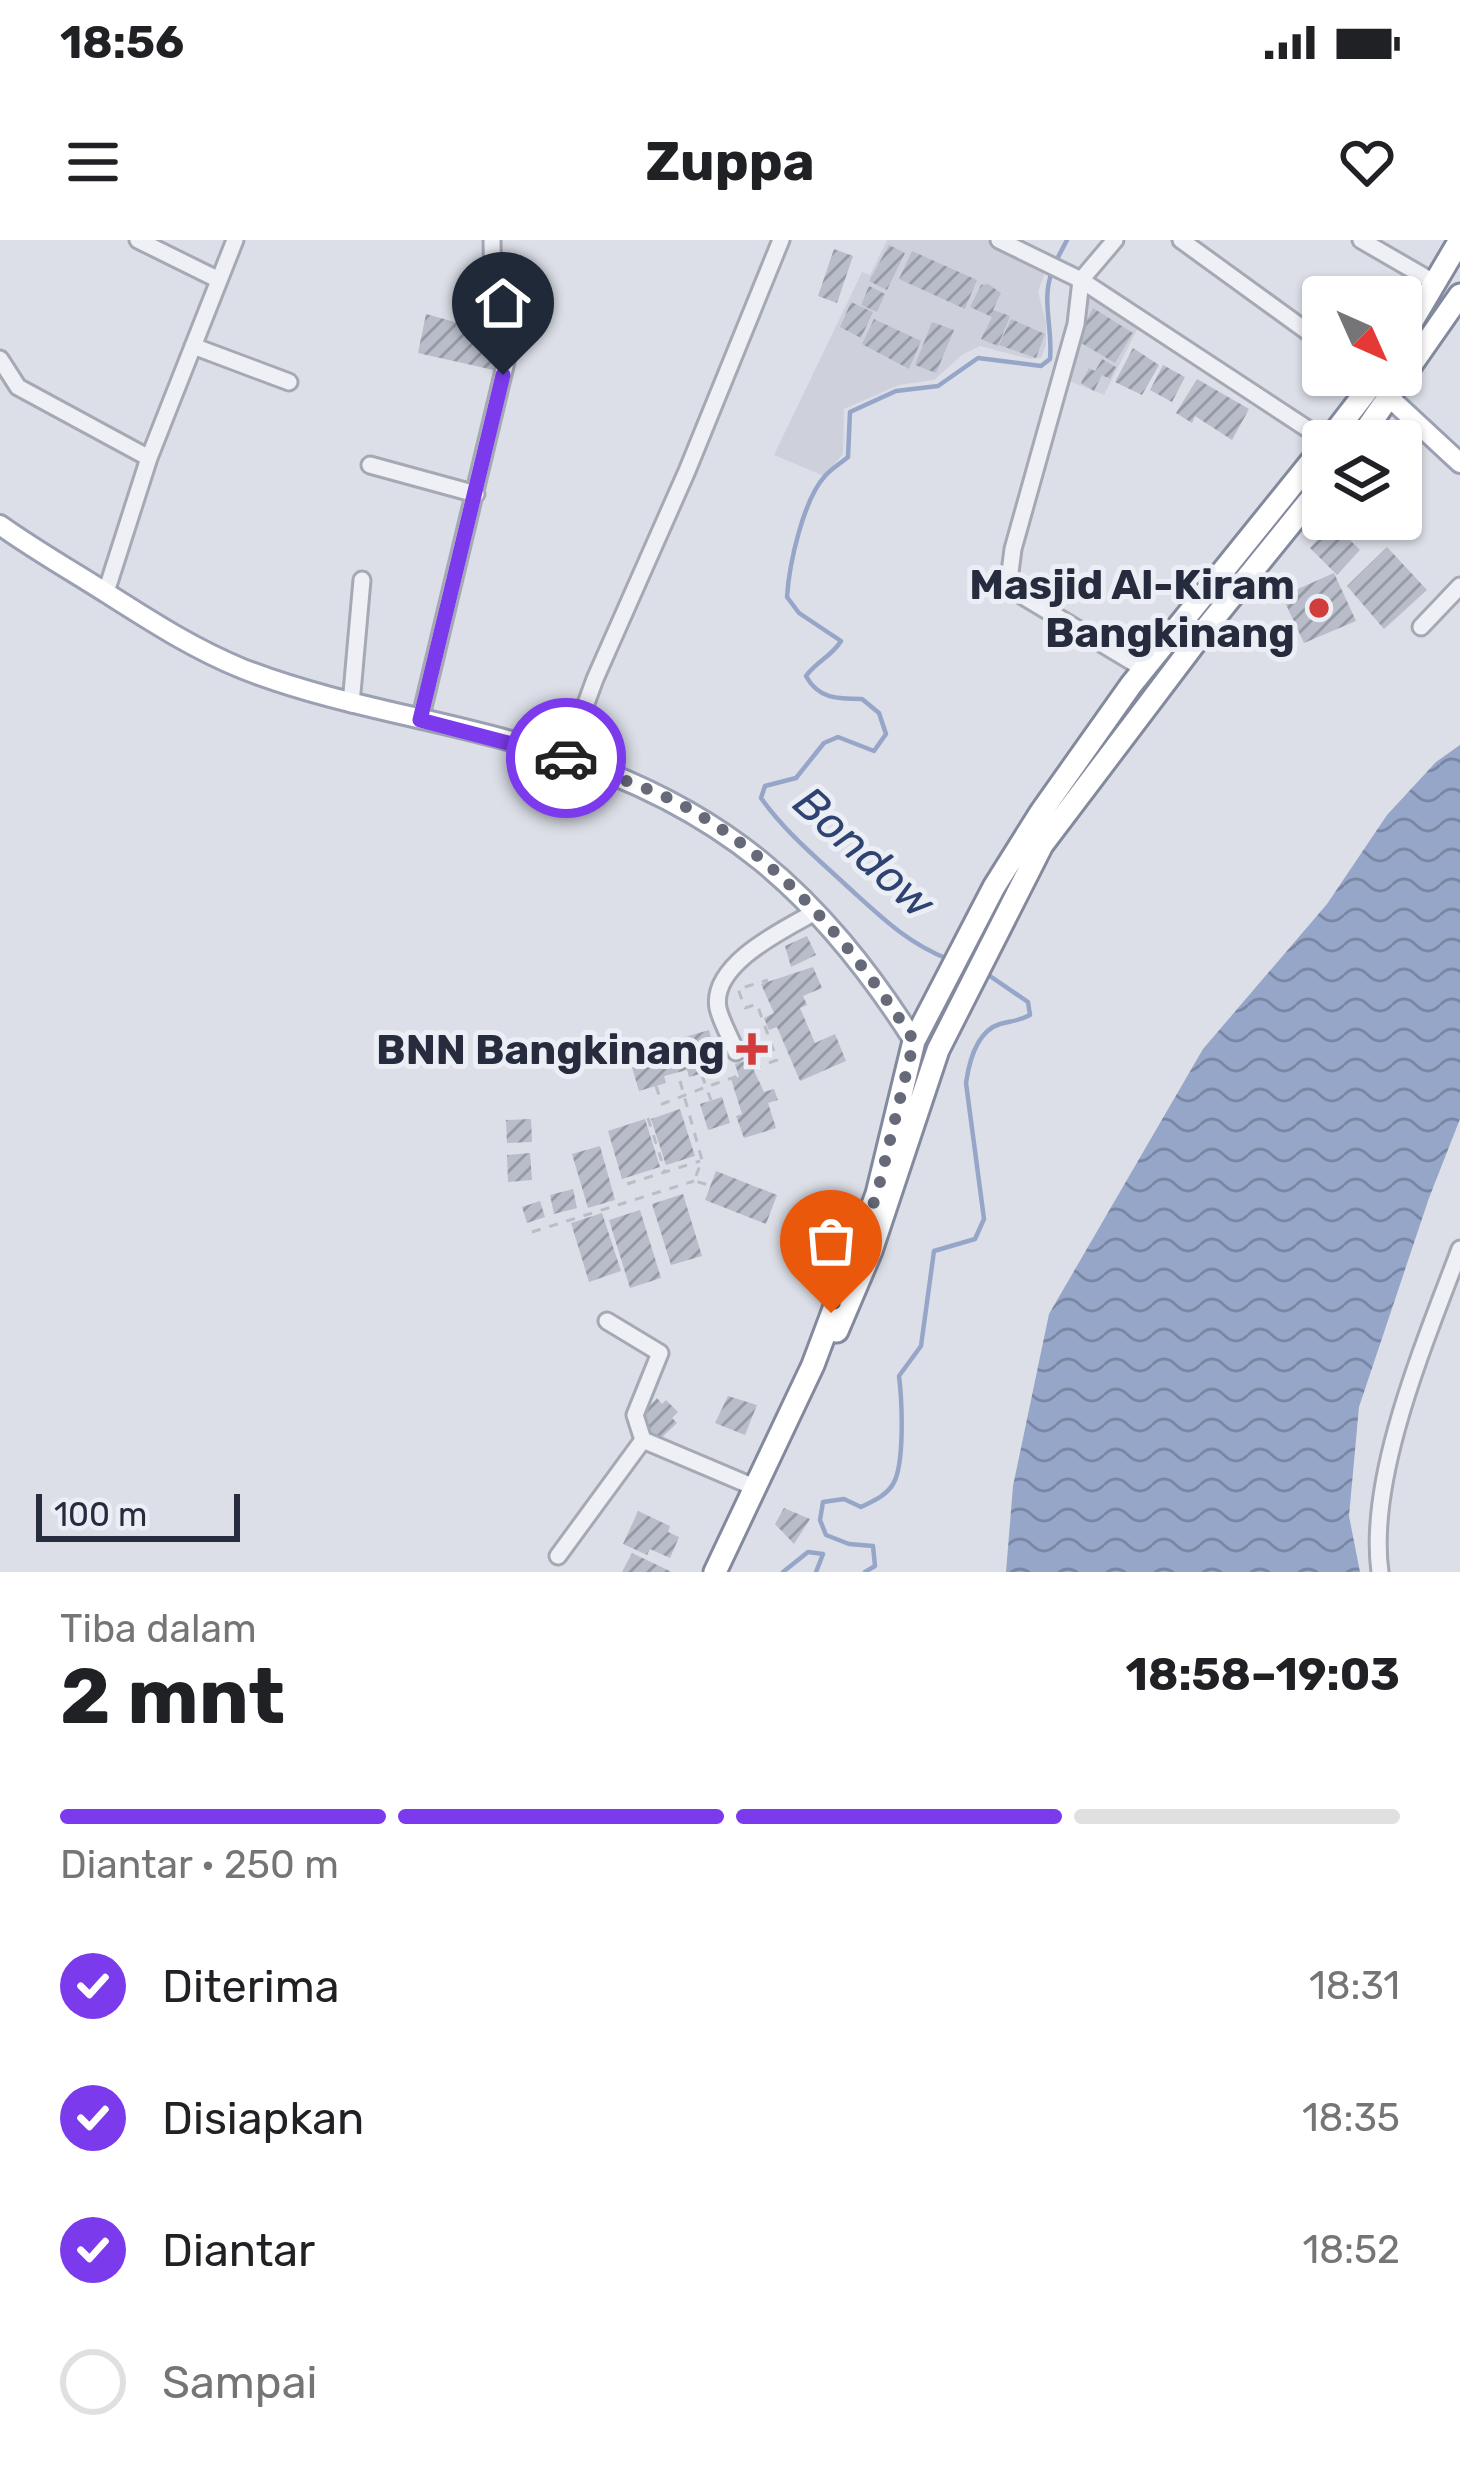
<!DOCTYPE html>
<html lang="id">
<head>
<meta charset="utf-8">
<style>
  :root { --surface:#fff; --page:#f6f6f6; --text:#202124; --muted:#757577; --line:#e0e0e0; --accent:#7c3aed }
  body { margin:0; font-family:Rubik,sans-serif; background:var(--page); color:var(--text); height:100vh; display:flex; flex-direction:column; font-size:45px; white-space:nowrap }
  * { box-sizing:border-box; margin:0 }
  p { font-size:39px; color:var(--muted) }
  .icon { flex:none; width:66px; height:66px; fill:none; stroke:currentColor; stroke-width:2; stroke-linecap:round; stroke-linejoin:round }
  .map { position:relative; height:1332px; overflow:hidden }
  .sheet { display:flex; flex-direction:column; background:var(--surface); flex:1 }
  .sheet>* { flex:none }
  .needle { width:78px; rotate:135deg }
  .controls { position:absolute; left:1302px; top:36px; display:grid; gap:24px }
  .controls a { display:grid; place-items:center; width:120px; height:120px; border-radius:12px; background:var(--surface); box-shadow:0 3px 9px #0004; font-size:60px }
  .scale { position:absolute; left:36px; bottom:30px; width:204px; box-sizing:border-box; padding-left:12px; border:6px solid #262b3d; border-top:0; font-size:33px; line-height:42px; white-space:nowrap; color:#262b3d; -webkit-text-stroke:9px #ebeef5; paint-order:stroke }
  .pin { position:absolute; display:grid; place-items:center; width:102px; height:102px; color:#fff; margin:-123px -51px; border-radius:50% 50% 50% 0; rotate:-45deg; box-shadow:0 0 12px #0007 }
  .pin .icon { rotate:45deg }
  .courier { position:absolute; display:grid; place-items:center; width:120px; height:120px; margin:-60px; border:9px solid #7c3aed; border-radius:50%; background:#fff; color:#222; box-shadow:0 3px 15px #0007 }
  .overview em { font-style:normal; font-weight:700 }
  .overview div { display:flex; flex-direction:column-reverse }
  .overview { display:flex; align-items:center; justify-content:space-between; height:204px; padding:0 60px }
  h1 { font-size:78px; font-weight:700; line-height:90px }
  .bar { display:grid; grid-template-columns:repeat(4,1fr); gap:18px 12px; align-content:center; height:144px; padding:0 60px }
  .bar i { height:15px; border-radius:9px; background:var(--line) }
  .bar .current { background:var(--accent) }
  .bar p { grid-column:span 4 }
  ol { padding:0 60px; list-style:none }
  li { display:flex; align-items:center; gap:36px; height:132px }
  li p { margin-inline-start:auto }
  li .icon { padding:12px; border-radius:50%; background:var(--accent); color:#fff; stroke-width:4 }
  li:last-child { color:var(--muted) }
  li i { width:66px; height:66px; border:6px solid var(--line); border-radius:50% }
  .status { display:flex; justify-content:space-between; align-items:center; height:84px; padding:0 60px; background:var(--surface); direction:ltr }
  .status svg { height:33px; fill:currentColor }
  header { display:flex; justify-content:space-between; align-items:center; height:156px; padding:0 60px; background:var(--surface); font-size:54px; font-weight:700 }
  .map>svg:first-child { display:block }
</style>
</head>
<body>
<div class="status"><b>18:56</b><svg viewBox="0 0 49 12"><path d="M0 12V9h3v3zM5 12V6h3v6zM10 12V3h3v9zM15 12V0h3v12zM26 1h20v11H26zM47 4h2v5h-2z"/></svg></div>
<header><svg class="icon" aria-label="menu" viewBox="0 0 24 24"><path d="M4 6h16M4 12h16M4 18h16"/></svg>Zuppa<svg class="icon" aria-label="heart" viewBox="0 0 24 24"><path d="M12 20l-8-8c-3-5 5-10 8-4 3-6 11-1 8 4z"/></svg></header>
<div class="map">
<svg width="1460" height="1332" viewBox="0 0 1460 1332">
  <defs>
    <pattern id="water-waves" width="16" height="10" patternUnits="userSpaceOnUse" patternTransform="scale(3)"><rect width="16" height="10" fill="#96a6c8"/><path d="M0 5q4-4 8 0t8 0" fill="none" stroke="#7a87a4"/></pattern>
    <pattern id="building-hatch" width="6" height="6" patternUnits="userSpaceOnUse" patternTransform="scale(3)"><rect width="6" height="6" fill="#b9bdca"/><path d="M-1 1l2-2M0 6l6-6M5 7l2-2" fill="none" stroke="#969aa5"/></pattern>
  </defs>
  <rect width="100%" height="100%" fill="#dcdfe7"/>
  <!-- built -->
  <path fill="#ced1dc" d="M887,0H987L1047,27L1038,52L1046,82V105L1041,118L1030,119L980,106L962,115L934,140L899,145L844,169L843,214L824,236L774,215L862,32L870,35Z
    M1091,52L1140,84L1104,155L1064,139L1082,56Z"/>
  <!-- water -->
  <path fill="url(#water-waves)" d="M1460,505V879L1429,958L1359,1167L1349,1276L1360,1332H1006L1013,1246L1049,1074L1203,809L1327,664L1387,575L1436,522Z"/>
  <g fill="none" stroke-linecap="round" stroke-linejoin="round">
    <!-- stream -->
    <path stroke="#96a6c8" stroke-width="4.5" d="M1056,21L1067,0
      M948,719C907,703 880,676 848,647C817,618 786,593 761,558L765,546L796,538L824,503L838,497L874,511L886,494L879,473L862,459C838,459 818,459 806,436C817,421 831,417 841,401L799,373L787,357C789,325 803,260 825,236C831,229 841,223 848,217L850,172L896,151L938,146L978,118L1041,126L1050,119C1053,89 1041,59 1052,32
      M783,1332L808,1312L823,1314L816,1332
      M865,1332L875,1326L873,1306L849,1304L826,1295L820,1280L823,1262L844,1259L861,1267C873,1261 886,1256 893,1244C905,1225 902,1160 899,1136L921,1106L934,1011L975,999L984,979L966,843C969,822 977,791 1000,784C1011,781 1019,781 1030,775L1028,762L987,734"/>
  </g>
  <!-- building -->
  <path fill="url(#building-hatch)" d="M889,5L905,13L887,50L869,41Z
    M834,9L853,16L837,63L818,56Z
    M912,11L977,40L965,69L899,39Z
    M988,44L1001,53L993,70L1010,76L998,106L981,99L992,77L970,67L981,45Z
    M869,46L885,54L877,72L861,65Z
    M851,62L873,72L861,98L840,87Z
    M486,65L512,70L498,131L418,113L426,74L480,89Z
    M1093,68L1133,93L1115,123L1076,100Z
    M874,79L921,101L909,129L862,104Z
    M1011,79L1045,94L1036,118L999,105Z
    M932,82L954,90L936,133L915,125Z
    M1133,108L1159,125L1142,155L1115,142Z
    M1102,119L1116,127L1110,139L1102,135L1094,151L1081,143L1089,128L1095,131Z
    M1163,125L1185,137L1172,162L1150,150Z
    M1197,139L1249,169L1232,200L1195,176L1192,183L1176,173Z
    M1400,178L1423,197L1401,224V201H1382Z
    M1334,284L1360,310L1337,335L1310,308Z
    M1387,307L1427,350L1384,389L1347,346Z
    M1334,333L1356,381L1304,403L1282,356Z
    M807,696L816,715L791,727L785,706Z
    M813,727L822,748L803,756L807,765L800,768L815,803L835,794L846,821L800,841L777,787L769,790L764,778L774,773L761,744Z
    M709,790L719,829L689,837L687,830L664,836L666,843L639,851L628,814Z
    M749,820L764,852L774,849L778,860L768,863L776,888L744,898L736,876L742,874L731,839L739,837L735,824Z
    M722,857L730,883L708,890L700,864Z
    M680,869L695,916L666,925L651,879Z
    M531,879L532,902L507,903L506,880Z
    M645,879L660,927L622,939L608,891Z
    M600,906L615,960L588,968L572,914Z
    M530,913L532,940L508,942L507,915Z
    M716,931L777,955L766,984L705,960Z
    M573,949L577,968L554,974L550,955Z
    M683,954L702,1016L671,1025L652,964Z
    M540,961L545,977L527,983L522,967Z
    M640,970L661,1038L630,1048L609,980Z
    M602,973L621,1031L589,1042L571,983Z
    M728,1156L757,1165L745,1195L715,1183Z
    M657,1158L662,1164L666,1160L678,1172L672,1178L677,1183L658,1201L637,1179Z
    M784,1268L810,1279L794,1304L775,1284Z
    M638,1271L670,1286L668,1292L679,1297L670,1318L650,1309L647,1315L623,1304Z
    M632,1313L672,1332H622Z"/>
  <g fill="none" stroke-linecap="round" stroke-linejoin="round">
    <defs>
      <path id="minor" d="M138,0L219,40
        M999,0L1081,40L1326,201
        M1115,0L1081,40L1076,84L1013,309L1009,340L1016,352L1144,429
        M1181,0L1323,103
        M1361,0L1437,44
        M193,106L289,142
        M0,119L18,147L149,218
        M370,225L476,254
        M106,352L149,218L235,0
        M1421,387L1460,346
        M351,464L362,340
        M420,480L517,76L514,63L493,53L492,0
        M566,518L595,439L687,231L781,0
        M736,812C731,798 721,782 718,768C710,724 785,689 815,672
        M607,1081L660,1113L635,1175L643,1200L754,1247
        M558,1316L643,1200
        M1380,1332C1367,1236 1426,1100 1460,1009"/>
      <path id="major" d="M1391,159L1460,223
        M0,285C35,310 72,331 108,354C152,382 194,409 243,429C343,468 450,480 552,513C721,566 819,652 914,801"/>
      <path id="highway" d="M1401,100L1460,0
        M1328,201L1379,135
        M1358,201L1460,55
        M837,1091L871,1011L938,810L1042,605L1207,387L1323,244
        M715,1332L813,1125L877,954L914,801L994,647L1041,572L1131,445L1323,207"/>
    </defs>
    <!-- minor casing -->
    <use href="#minor" stroke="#a5a9b4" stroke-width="21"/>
    <!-- major casing -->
    <use href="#major" stroke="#9ba1b3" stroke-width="24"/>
    <!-- highway casing -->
    <use href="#highway" stroke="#838a9e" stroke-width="27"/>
    <!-- path -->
    <path stroke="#bbbdc5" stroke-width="3" stroke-dasharray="9 9" stroke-linecap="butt" d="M752,829L777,820L757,764L745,768L738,749L768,740
      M702,835L706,847L738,836
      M680,841L702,920L694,941L709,945
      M656,846L662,864L706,847L711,860
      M648,878L665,932
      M627,944L700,921
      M532,992L694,941"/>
    <!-- minor -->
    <use href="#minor" stroke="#eff0f5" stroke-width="15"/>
    <!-- major -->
    <use href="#major" stroke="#fff" stroke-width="18"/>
    <!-- highway -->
    <use href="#highway" stroke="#fff" stroke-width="21"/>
  </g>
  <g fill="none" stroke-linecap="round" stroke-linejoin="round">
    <!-- done -->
    <path stroke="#666a78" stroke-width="12" stroke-dasharray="0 21.6" d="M566,518C608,536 654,548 693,571C786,625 857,712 914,801L877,954L831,1073"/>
    <!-- route -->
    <path stroke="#7c3aed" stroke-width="15" d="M503,135L420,480L566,518"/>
  </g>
  <!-- markers -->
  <g fill="#d13d3c" stroke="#ebeef5" stroke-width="4.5">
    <circle cx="1319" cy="368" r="12"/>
    <path d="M746 791h12v12h12v12h-12v12h-12v-12h-12v-12h12z"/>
  </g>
  <g text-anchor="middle" stroke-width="10" stroke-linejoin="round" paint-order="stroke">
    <!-- poi labels -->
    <g font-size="42" font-weight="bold" fill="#262b3d" stroke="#ebeef5" text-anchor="end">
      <text x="1295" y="359">Masjid Al-Kiram<tspan x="1295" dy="48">Bangkinang</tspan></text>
      <text x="725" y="824">BNN Bangkinang</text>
    </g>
    <!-- water labels -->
    <g font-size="45" font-style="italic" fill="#2f4372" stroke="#ebeef5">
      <text transform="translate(865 612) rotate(42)" y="16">Bondow</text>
    </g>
  </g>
</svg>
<div class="controls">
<a><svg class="needle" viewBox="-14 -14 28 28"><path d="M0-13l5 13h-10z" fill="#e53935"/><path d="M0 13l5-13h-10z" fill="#757577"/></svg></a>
<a><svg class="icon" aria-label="layers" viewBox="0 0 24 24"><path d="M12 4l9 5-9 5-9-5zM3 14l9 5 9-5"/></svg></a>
</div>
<div class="scale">100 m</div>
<div class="pin" style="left:831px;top:1073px;background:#ea580c"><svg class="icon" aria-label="bag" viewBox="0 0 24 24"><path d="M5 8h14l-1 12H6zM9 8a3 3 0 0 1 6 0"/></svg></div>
<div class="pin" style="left:503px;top:135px;background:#1f2937"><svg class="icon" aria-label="home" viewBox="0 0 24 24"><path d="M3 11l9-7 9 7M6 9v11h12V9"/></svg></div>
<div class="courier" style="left:566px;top:518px"><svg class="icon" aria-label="car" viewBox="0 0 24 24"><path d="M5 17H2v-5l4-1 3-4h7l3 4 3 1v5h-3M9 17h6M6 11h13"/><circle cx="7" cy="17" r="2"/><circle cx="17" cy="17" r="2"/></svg></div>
</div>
<section class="sheet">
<div class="overview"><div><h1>2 mnt</h1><p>Tiba dalam</p></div><em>18:58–19:03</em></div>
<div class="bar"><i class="current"></i><i class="current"></i><i class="current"></i><i></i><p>Diantar · 250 m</p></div>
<ol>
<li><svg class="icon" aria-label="check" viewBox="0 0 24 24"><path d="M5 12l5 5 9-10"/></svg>Diterima<p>18:31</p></li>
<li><svg class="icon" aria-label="check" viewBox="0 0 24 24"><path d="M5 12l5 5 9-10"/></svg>Disiapkan<p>18:35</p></li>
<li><svg class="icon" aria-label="check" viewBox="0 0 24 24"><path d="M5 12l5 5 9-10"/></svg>Diantar<p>18:52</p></li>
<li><i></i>Sampai</li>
</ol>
</section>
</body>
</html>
